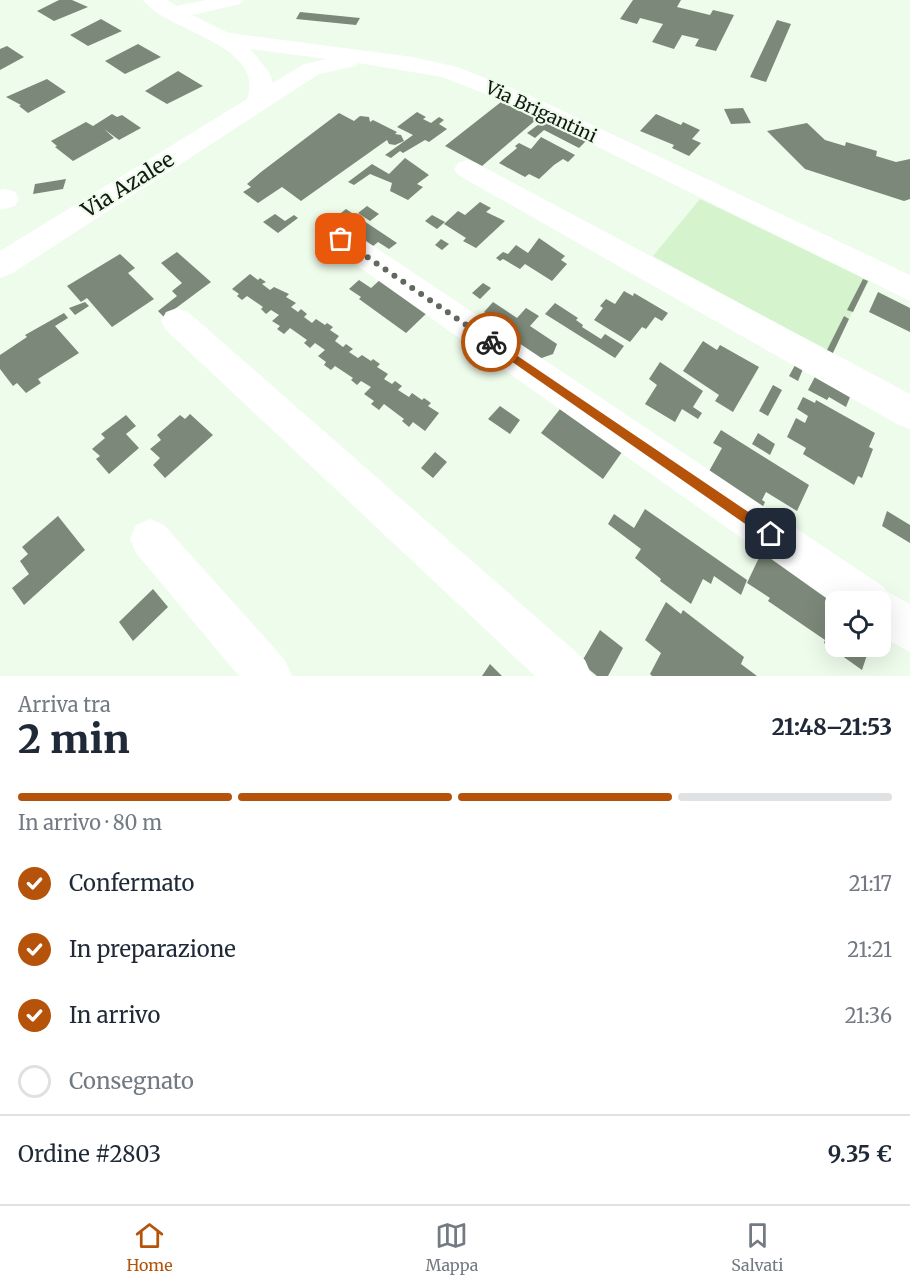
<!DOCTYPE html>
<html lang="it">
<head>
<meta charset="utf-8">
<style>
  :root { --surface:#fff; --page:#f2f2f3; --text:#1f2937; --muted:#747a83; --line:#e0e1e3; --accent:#b45309 }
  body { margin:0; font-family:Merriweather,serif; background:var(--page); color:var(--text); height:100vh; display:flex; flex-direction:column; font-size:22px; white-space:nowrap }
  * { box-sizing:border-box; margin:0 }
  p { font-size:20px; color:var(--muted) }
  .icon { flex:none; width:33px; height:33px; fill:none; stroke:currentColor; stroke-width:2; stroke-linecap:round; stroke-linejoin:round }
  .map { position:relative; height:676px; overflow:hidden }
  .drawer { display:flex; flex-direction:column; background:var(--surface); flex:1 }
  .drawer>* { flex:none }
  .controls { position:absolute; left:825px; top:591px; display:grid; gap:12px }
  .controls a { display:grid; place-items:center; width:66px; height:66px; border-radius:12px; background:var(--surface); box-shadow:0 6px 24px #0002; font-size:30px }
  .pin { position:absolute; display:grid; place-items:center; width:51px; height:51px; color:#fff; margin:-26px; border-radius:12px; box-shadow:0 3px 9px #0006 }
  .courier { position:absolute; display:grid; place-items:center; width:60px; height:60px; margin:-30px; border:4px solid #b45309; border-radius:50%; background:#fff; color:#222; box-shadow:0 2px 8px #0007 }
  .head em { font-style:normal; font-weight:800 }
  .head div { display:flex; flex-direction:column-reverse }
  .head { display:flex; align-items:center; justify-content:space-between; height:102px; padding:0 18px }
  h1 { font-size:39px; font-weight:800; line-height:45px }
  .bar { display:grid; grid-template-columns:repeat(4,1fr); gap:9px 6px; align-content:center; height:72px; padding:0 18px }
  .bar i { height:8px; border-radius:4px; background:var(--line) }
  .bar .selected { background:var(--accent) }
  .bar p { grid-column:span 4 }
  .line { display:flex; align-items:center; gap:15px; padding:0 18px; border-top:2px solid var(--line) }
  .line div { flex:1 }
  ol { padding:0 18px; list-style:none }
  li { display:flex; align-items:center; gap:18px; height:66px }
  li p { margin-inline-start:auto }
  li .icon { padding:6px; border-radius:50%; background:var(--accent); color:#fff; stroke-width:4 }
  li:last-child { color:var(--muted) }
  li i { width:33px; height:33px; border:3px solid var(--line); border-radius:50% }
  .tab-bar { display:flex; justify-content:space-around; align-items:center; height:84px; border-top:2px solid var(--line); background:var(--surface); font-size:16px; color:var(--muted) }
  .tab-bar a { display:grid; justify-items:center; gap:3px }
  .tab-bar .selected { color:var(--accent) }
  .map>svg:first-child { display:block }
</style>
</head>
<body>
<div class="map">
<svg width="910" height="676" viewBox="0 0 910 676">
  <rect width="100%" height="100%" fill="#eefceb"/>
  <!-- green -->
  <path fill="#d5f4ce" d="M700,199L869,281L831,353L653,256Z"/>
  <!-- building -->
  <path fill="#7c8879" d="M59,0H72L88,7L54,21L37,11Z
    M633,0H681L677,7L710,15L713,10L734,15L716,51L695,46L699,39L682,35L674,49L652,42L663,24L640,18L637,24L620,19Z
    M300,12L360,18L356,25L296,19Z
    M101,19L122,31L88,46L70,35Z
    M777,20L791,24L766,82L750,77Z
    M138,44L161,57L125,74L105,61Z
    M7,46L24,57L0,70V49Z
    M178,71L203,86L167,104L145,91Z
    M47,79L66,92L28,113L19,106L21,105L6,97Z
    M501,102L537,119L482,166L445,146Z
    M743,108L751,123L731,124L724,109Z
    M417,112L426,117L423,119L431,123L439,117L444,120L439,124L447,129L429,142L425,140L403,153L400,151L391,158L385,155L413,135L397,127Z
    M339,113L354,121L360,116L369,117L370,122L373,120L397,132L395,134L401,135L404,141L395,145L389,144L387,140L301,201L282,187L258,203L243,192L251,187L247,184L261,172Z
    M112,114L117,117L122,115L141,128L119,140L104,129L114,138L73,161L55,147L57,146L51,141L86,122L93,126Z
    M656,114L681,125L683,122L700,130L692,139L701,143L689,156L672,148L674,145L640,131Z
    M543,121L586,141L579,148L544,130L535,138L527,133Z
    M807,123L825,140L845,146L846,142L877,151L876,156L896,162L910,159V199L904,201L805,169L767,131Z
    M541,137L575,155L568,162L563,159L554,165L539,179L529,174L525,177L499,163L517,148L515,146L519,143L531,149Z
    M405,158L429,175L417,184L423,187L408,200L390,191L392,183L370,174L354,185L348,182L372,164L389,174Z
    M66,179L63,189L33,194L35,184Z
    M480,202L491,208L486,212L505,221L476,248L463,241L466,238L444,224L458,211L465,215Z
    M367,206L379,214L370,221L358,213Z
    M346,209L397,243L389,249L378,242L367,251L327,224Z
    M275,214L285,221L294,215L298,218L278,233L263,222Z
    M432,215L445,222L437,229L425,221Z
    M539,238L565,256L561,260L567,264L552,281L525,264L520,269L503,259L500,261L496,258L503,252L508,254L516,245L528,253Z
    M441,239L449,244L442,250L435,245Z
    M177,252L211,282L164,317L158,311L177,296L172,291L182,283L161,263Z
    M120,254L135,268L128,273L154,299L112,327L87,298L81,302L67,286Z
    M250,274L258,280L260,278L266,282L262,284L270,290L274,287L289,294L286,297L296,303L291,307L298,312L301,309L307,314L304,317L312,323L316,319L325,325L327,323L333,327L330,330L339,336L335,341L343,347L346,344L353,349L349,352L358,358L362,355L371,361L373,359L380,364L377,367L388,374L384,379L392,384L395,381L402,386L398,390L409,397L412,393L422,400L424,398L431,403L428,406L439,413L425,431L413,422L409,427L402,421L404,419L384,404L379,410L371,404L374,401L364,394L371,387L361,381L357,385L351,380L353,378L335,366L331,370L324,365L326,362L318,356L325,350L315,343L310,348L304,343L307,340L290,328L284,334L277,329L280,326L272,321L279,315L271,310L266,314L261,309L263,307L247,296L242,300L237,296L239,294L232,289Z
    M381,279L429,311L406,333L359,299L361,297L349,289L359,280L371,288Z
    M863,279L868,281L853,312L847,310Z
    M483,283L491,288L480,299L472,293Z
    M624,291L633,296L634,293L668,313L662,321L655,317L646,329L642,327L630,342L594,320L603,308L600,306L606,299L615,304Z
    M878,292L910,308V332L869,312Z
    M85,302L89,306L75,315L69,308Z
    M493,302L517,318L526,308L539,316L530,326L557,344L553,354L536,360L486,326L493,318L484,312Z
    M555,303L578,318L576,320L583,325L582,327L601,339L605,334L624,346L615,358L545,314Z
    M64,313L68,318L55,326L79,353L38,379L41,383L26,393L17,383L13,386L0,369V355L27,337L25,335Z
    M844,316L849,319L832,355L826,352Z
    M703,341L717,350L720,345L759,367L733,412L715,401L719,395L683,371Z
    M799,358L806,362L798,381L789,376Z
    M660,362L703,391L693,407L702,413L698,419L682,409L675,422L645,404L657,385L649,379Z
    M817,373L850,397L846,407L829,397L827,400L808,390Z
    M773,385L782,390L768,416L759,411Z
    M803,397L815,403L816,400L875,433L869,447L873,449L862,478L858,476L854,485L803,454L806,448L787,437L796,418L805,423L808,416L797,409Z
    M500,406L520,420L510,434L488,419Z
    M560,409L622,452L603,479L541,433Z
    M190,414L213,435L165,478L153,465L160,458L150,449L161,440L157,435L180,415L185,419Z
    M126,415L136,426L126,434L139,448L109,474L96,459L100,456L92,449L105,438L101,434Z
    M721,430L809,485L797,511L766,492L762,500L765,502L757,519L703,482L722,448L713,443Z
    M758,433L775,444L770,455L752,444Z
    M435,452L447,462L433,478L421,468Z
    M645,509L747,580L741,595L714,576L711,584L703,579L691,604L660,581L661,579L635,558L641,549L608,524L614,514L634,528Z
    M887,511L910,525V543L882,526Z
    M58,516L85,550L24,605L12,588L29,574L20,561L28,554L22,547Z
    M764,547L836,602V646H870L862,670L824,643L825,640L768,601L770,598L747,583Z
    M153,589L168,607L133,641L119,622Z
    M666,602L681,614L683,610L744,657L741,664L757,676H652L650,674L661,653L645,640Z
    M600,630L623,648L608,676H597L581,663Z
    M490,664L502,676H482Z"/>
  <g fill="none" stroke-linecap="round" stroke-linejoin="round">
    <!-- minor -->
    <path fill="#fff" fill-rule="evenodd" d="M143,0H167L177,6L206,0H243L240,4L192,15L229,33L413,57L457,67L527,94L910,275V301L511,104L442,77L358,63L356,66L319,74L11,274L0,278V251L247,99C267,44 166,32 143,0ZM250,49L327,59L304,64L273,83L269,72Z
      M467,160L476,163L910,394V429L897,424L458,175L454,169L458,163Z
      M5,189L15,192L19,199L15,206L0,210V190Z
      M341,228L351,231L884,587L886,591L910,604V652L880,636V602H836V605L331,247L326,239L331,231Z
      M177,308L188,312L585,660L592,676H535L166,330L161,321L166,312Z
      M150,519L164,525L285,660L292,676H239L136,553L130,539L136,525Z"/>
  </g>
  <!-- route -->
  <path fill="#b45309" d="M491,338L775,530V539H767L488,345V339Z"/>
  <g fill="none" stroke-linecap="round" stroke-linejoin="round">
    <!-- done -->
    <path stroke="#61685f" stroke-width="6" stroke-dasharray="0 10.8" d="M341,239L491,342"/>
  </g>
  <g text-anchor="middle" stroke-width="4.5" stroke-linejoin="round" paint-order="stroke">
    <!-- far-street labels -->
    <g font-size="18" fill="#151914" stroke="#eefceb">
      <text transform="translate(541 112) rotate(25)" y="6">Via Brigantini</text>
    </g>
    <!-- street labels -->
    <g font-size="21" fill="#151914" stroke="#eefceb">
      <text transform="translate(128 185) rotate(-32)" y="7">Via Azalee</text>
    </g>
  </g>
</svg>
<div class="controls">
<a><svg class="icon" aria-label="locate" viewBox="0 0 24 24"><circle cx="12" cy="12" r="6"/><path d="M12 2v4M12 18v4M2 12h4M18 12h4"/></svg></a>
</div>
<div class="pin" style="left:341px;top:239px;background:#ea580c"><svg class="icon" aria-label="bag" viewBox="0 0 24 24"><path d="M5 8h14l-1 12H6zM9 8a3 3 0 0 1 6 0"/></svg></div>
<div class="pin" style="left:771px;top:534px;background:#1f2937"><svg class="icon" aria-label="home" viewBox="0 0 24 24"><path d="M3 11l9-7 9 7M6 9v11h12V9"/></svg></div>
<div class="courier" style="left:491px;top:342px"><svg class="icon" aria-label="bike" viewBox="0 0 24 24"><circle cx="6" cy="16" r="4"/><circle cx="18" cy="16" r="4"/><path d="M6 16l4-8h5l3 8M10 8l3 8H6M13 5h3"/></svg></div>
</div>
<section class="drawer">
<div class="head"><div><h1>2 min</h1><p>Arriva tra</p></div><em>21:48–21:53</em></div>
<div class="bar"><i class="selected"></i><i class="selected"></i><i class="selected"></i><i></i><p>In arrivo · 80 m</p></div>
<ol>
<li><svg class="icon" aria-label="check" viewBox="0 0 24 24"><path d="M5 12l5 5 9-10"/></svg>Confermato<p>21:17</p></li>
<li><svg class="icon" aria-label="check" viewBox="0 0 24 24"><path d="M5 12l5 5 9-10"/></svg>In preparazione<p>21:21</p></li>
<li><svg class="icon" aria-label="check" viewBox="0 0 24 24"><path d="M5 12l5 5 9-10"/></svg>In arrivo<p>21:36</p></li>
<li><i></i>Consegnato</li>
</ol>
<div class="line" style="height:78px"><div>Ordine #2803</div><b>9.35 €</b></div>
</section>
<nav class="tab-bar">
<a class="selected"><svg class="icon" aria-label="home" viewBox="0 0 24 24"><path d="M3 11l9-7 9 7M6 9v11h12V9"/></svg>Home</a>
<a><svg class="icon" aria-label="map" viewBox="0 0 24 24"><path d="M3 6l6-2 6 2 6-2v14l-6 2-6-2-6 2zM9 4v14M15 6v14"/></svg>Mappa</a>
<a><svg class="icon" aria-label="saved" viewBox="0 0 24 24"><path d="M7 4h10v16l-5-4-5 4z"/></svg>Salvati</a>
</nav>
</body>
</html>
